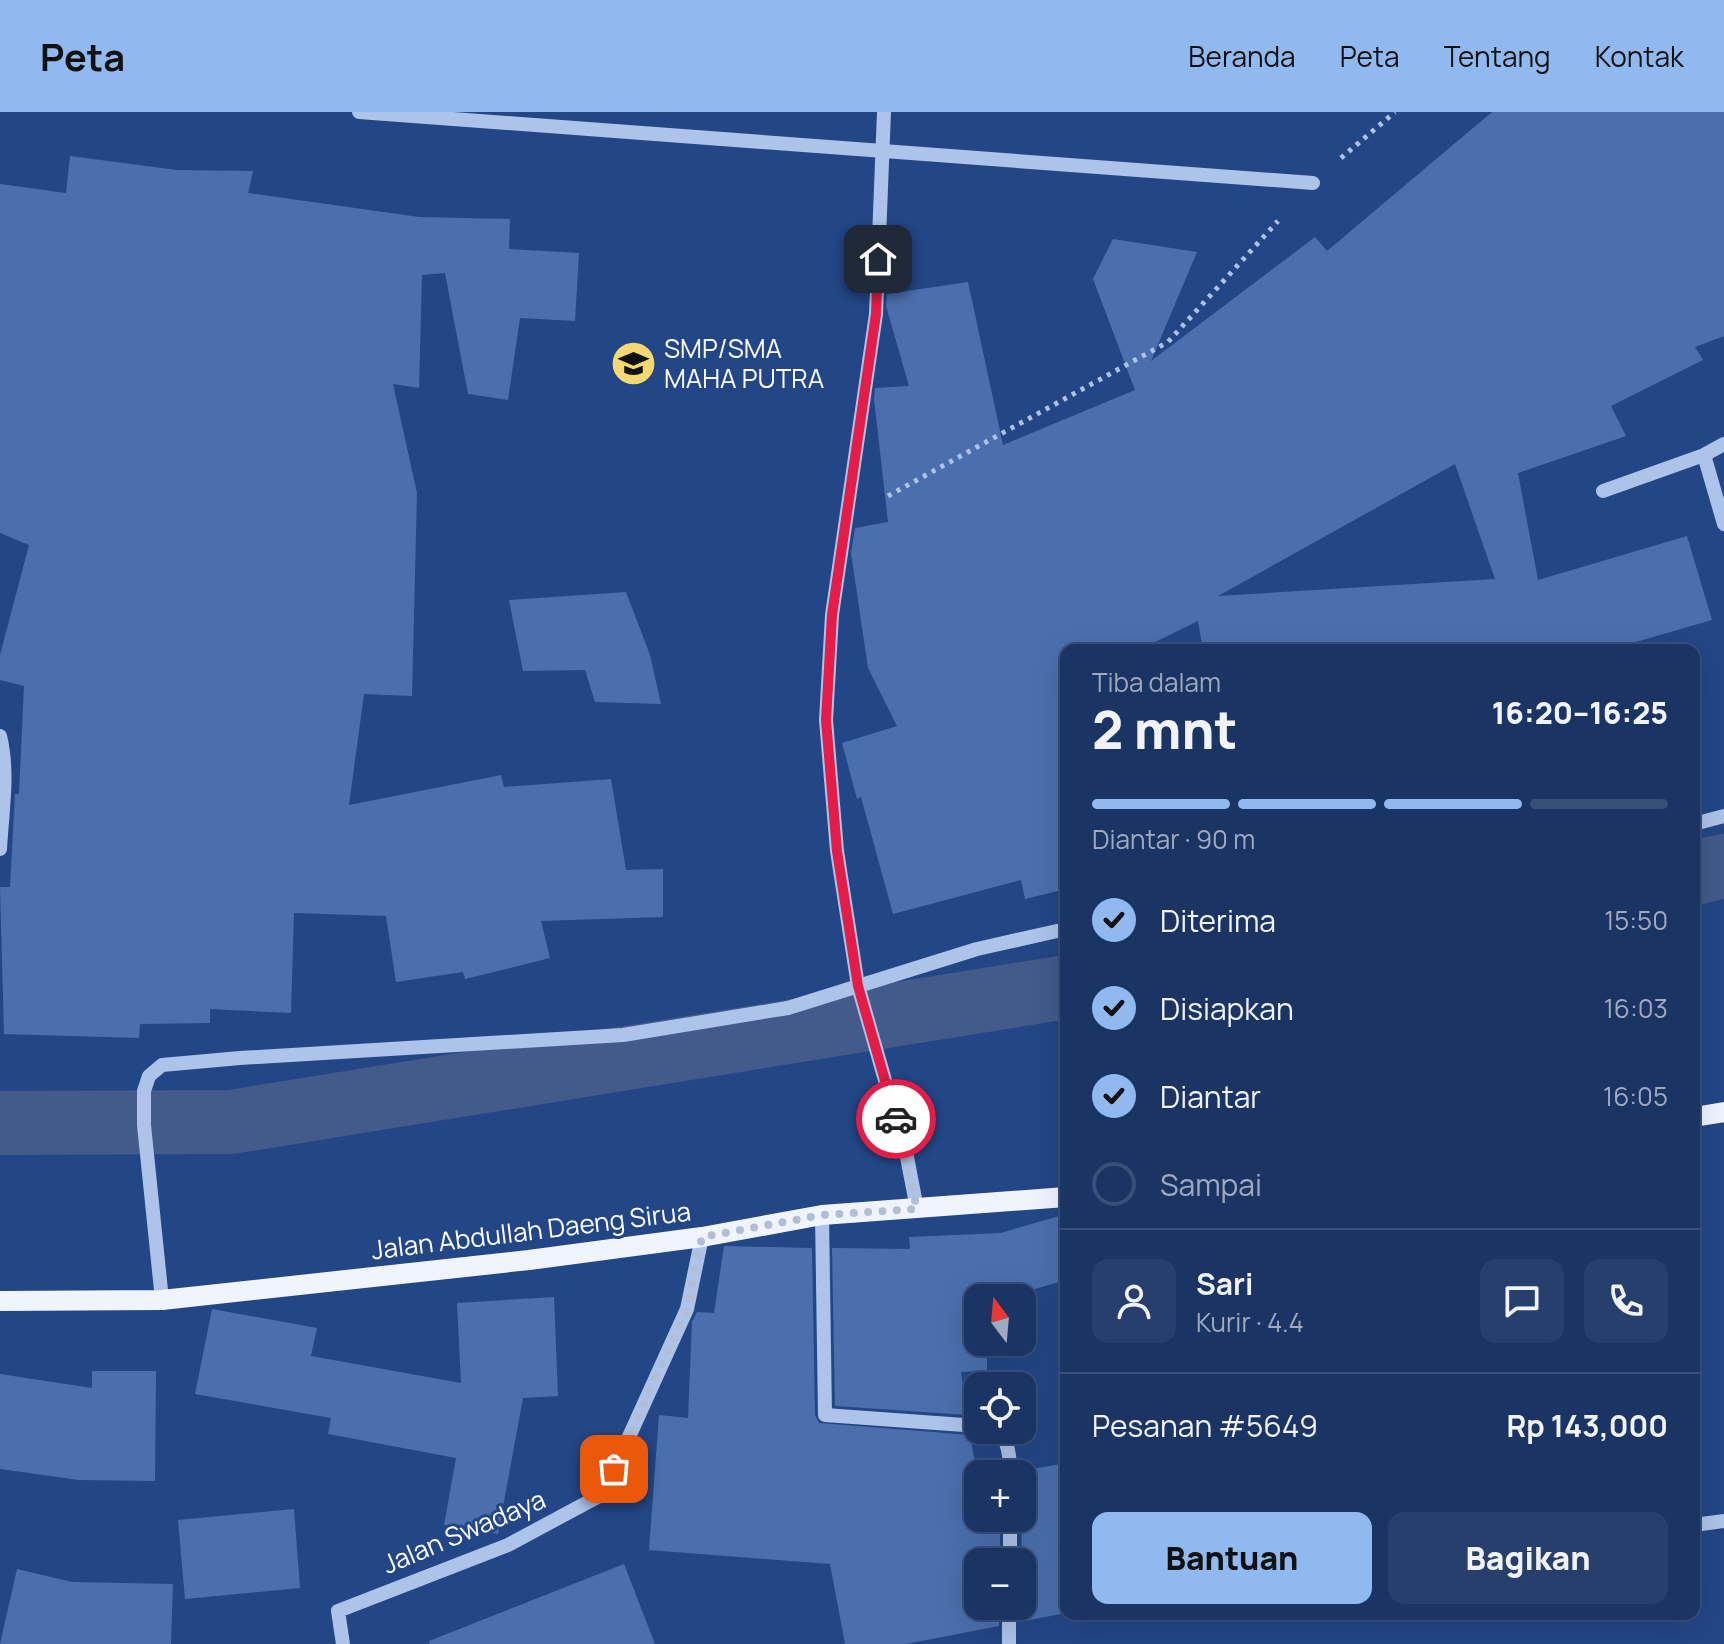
<!DOCTYPE html>
<html lang="id">
<head>
<meta charset="utf-8">
<style>
  :root { --surface:#1a3464; --page:#273f6d; --text:#f1f3f6; --muted:#9faabf; --line:#384f78; --accent:#90b9f0 }
  body { margin:0; font-family:Manrope,sans-serif; background:var(--page); color:var(--text); height:100vh; display:flex; flex-direction:column; font-size:30px; white-space:nowrap }
  * { box-sizing:border-box; margin:0 }
  p { font-size:26px; color:var(--muted) }
  .icon { flex:none; width:44px; height:44px; fill:none; stroke:currentColor; stroke-width:2; stroke-linecap:round; stroke-linejoin:round }
  .map { position:relative; flex:1; overflow:hidden }
  .drawer { position:absolute; left:1060px; top:532px; width:640px; height:976px; display:flex; flex-direction:column; background:var(--surface); border-radius:16px; box-shadow:0 8px 32px #0002,0 0 0 2px var(--line) }
  .drawer>* { flex:none }
  .needle { width:52px; rotate:344deg }
  .buttons { position:absolute; left:964px; top:1172px; display:grid; gap:16px }
  .buttons a { display:grid; place-items:center; width:72px; height:72px; border-radius:16px; background:var(--surface); box-shadow:0 8px 32px #0002,0 0 0 2px var(--line); font-size:40px }
  .pin { position:absolute; display:grid; place-items:center; width:68px; height:68px; color:#fff; margin:-34px; border-radius:16px; box-shadow:0 4px 12px #0006 }
  .courier { position:absolute; display:grid; place-items:center; width:80px; height:80px; margin:-40px; border:6px solid #e11d48; border-radius:50%; background:#fff; color:#222; box-shadow:0 2px 10px #0007 }
  .overview em { font-style:normal; font-weight:800 }
  .overview div { display:flex; flex-direction:column-reverse }
  .overview { display:flex; align-items:center; justify-content:space-between; height:136px; padding:0 32px }
  h1 { font-size:52px; font-weight:800; line-height:60px }
  .bar { display:grid; grid-template-columns:repeat(4,1fr); gap:12px 8px; align-content:center; height:96px; padding:0 32px }
  .bar i { height:10px; border-radius:6px; background:var(--line) }
  .bar .active { background:var(--accent) }
  .bar p { grid-column:span 4 }
  .line { display:flex; align-items:center; gap:20px; padding:0 32px; border-top:2px solid var(--line) }
  .line div { flex:1 }
  .round { display:grid; place-items:center; flex:none; width:84px; height:84px; border-radius:16px; background:var(--page) }
  ol { padding:0 32px; list-style:none }
  li { display:flex; align-items:center; gap:24px; height:88px }
  li p { margin-inline-start:auto }
  li .icon { padding:8px; border-radius:50%; background:var(--accent); color:#111; stroke-width:4 }
  li:last-child { color:var(--muted) }
  li i { width:44px; height:44px; border:4px solid var(--line); border-radius:50% }
  .button { display:flex; gap:16px; margin-top:auto; padding:16px 32px }
  .button a { flex:1; height:92px; border-radius:16px; background:var(--accent); color:#111; font-size:32px; font-weight:800; line-height:92px; text-align:center }
  .button a+a { background:var(--page); color:var(--text) }
  header { display:flex; align-items:center; gap:48px; box-sizing:border-box; height:112px; padding:0 40px; background:var(--accent); color:#111 }
  header strong { font-size:38px }
  nav { display:flex; gap:44px; margin-inline-start:auto; font-size:28px }
  .map>svg:first-child { display:block }
</style>
</head>
<body>
<header>
<strong>Peta</strong>
<nav><a>Beranda</a><a>Peta</a><a>Tentang</a><a>Kontak</a></nav>
</header>
<div class="map">
<svg width="1724" height="1532" viewBox="0 0 1724 1532">
  <rect width="100%" height="100%" fill="#234686"/>
  <g fill="none" stroke-linecap="round" stroke-linejoin="round">
    <!-- canal -->
    <path stroke="#425b8a" stroke-width="64" d="M1694,761L1724,754
      M0,1011L231,1010L1066,875"/>
  </g>
  <!-- building -->
  <path fill="#4b6fae" fill-rule="evenodd" d="M1492,0H1724V224L1695,235L1703,248L1611,294L1626,324L1518,361L1538,468L1687,424L1712,508L1608,538H1203L1198,509L1139,538H1066V777L1025,787L1021,768L893,802L861,685L857,687L842,631L897,614L868,556L851,441L855,416L888,410L874,287L875,276L909,274L886,194L887,182L968,170L1003,333L1135,278L1093,167L1113,127L1197,140L1151,249L1315,125L1327,139ZM1455,352L1495,467L1218,484Z
    M70,44L177,58L253,59L248,81L419,105L510,107L509,137L579,141L575,209L520,206L508,288L468,282L445,161L422,163L419,276L393,272L417,381L412,584L364,582L349,693L501,663L504,675L611,667L626,758L663,757V805L541,809L550,846L465,867L463,860L396,870L386,804L294,801L291,901L210,897V911L140,912L139,926L4,922L0,775H10L15,682H19L24,574L0,568V543L29,433L0,421V72L66,81Z
    M626,480L650,543L661,592L595,590L585,558L523,559L509,488Z
    M1066,1102V1168L1004,1186H978V1230H987V1259L961,1260L967,1303L835,1294L832,1136L910,1137L909,1125L1001,1121Z
    M724,1134L812,1136L815,1303L819,1311L970,1323L978,1366V1406H1000V1450H978V1494H999V1514L906,1532H845L830,1452L649,1438L659,1303L688,1306L692,1210L697,1200L714,1201Z
    M554,1185L558,1284L523,1286L498,1422L444,1413L456,1346L328,1322L331,1306L195,1282L212,1197L317,1216L311,1244L461,1271L457,1191Z
    M92,1259H156L155,1369L79,1368L0,1357V1262L92,1276Z
    M1066,1351V1501L1019,1510V1494H1022L1021,1359Z
    M294,1397L300,1476L185,1487L178,1408Z
    M624,1452L655,1532H430L429,1529Z
    M17,1457L72,1470L173,1472L171,1532H0Z"/>
  <g fill="none" stroke-linecap="round" stroke-linejoin="round">
    <!-- path -->
    <path stroke="#adc3e9" stroke-width="5" stroke-dasharray="4 6" stroke-linecap="butt" d="M1341,46L1395,0
      M888,384L1168,230L1278,109"/>
    <!-- minor -->
    <path stroke="#adc3e9" stroke-width="14" d="M359,0L1313,71
      M884,0L876,202L832,503L826,608L837,739L858,874L907,1045L917,1097
      M1704,343L1724,412
      M1603,379L1704,343L1724,332
      M0,624C9,660 2,700 0,737
      M1694,712L1724,704
      M822,1103L825,1303L978,1314
      M162,1188L144,1013V979L149,964L162,953L240,946L623,923L788,896L977,837L1066,817
      M995,1318C1010,1327 1009,1346 1011,1362
      M1694,1413L1724,1409
      M1010,1450V1406
      M343,1532L338,1499L508,1433L603,1382L687,1197L702,1125
      M1009,1532V1494"/>
    <!-- major -->
    <path stroke="#f0f4fe" stroke-width="20" d="M1694,1005L1724,1000
      M0,1189L162,1188L529,1148L702,1125L822,1103L1066,1085"/>
  </g>
  <g fill="none" stroke-linecap="round" stroke-linejoin="round">
    <!-- done -->
    <path stroke="#b2bed5" stroke-width="8" stroke-dasharray="0 14.4" d="M614,1357L687,1197L702,1125L822,1103L917,1097L896,1007"/>
    <!-- route -->
    <path stroke="#e11d48" stroke-width="10" d="M878,147L876,202L832,503L826,608L837,739L858,874L896,1007"/>
  </g>
  <!-- icons -->
  <defs>
    <symbol id="school-disc" viewBox="-11 -11 22 22"><circle r="9.5" fill="#f4d970" stroke="#234686"/><path d="M0-5L7-2L0 1L-7-2ZM-4 1L0 2.5L4 1V4Q0 6-4 4Z" fill="#111"/></symbol>
  </defs>
  <g fill-rule="evenodd">
    <use href="#school-disc" x="608" y="226" width="51" height="51"/>
  </g>
  <g text-anchor="middle" stroke-width="6" stroke-linejoin="round" paint-order="stroke">
    <!-- poi labels -->
    <g font-size="26" fill="#fff" stroke="#234686" text-anchor="start">
      <text x="664" y="246">SMP/SMA<tspan x="664" dy="30">MAHA PUTRA</tspan></text>
    </g>
    <!-- street labels -->
    <g font-size="26" fill="#fff" stroke="#234686">
      <text transform="translate(531 1119) rotate(-7)" y="9">Jalan Abdullah Daeng Sirua</text>
      <text transform="translate(464 1420) rotate(-23)" y="9">Jalan Swadaya</text>
    </g>
  </g>
</svg>
<div class="buttons">
<a><svg class="needle" viewBox="-14 -14 28 28"><path d="M0-13l5 13h-10z" fill="#e53935"/><path d="M0 13l5-13h-10z" fill="#9faabf"/></svg></a>
<a><svg class="icon" aria-label="locate" viewBox="0 0 24 24"><circle cx="12" cy="12" r="6"/><path d="M12 2v4M12 18v4M2 12h4M18 12h4"/></svg></a>
<a>+</a>
<a>−</a>
</div>
<div class="pin" style="left:614px;top:1357px;background:#ea580c"><svg class="icon" aria-label="bag" viewBox="0 0 24 24"><path d="M5 8h14l-1 12H6zM9 8a3 3 0 0 1 6 0"/></svg></div>
<div class="pin" style="left:878px;top:147px;background:#1f2937"><svg class="icon" aria-label="home" viewBox="0 0 24 24"><path d="M3 11l9-7 9 7M6 9v11h12V9"/></svg></div>
<div class="courier" style="left:896px;top:1007px"><svg class="icon" aria-label="car" viewBox="0 0 24 24"><path d="M5 17H2v-5l4-1 3-4h7l3 4 3 1v5h-3M9 17h6M6 11h13"/><circle cx="7" cy="17" r="2"/><circle cx="17" cy="17" r="2"/></svg></div>
<section class="drawer">
<div class="overview"><div><h1>2 mnt</h1><p>Tiba dalam</p></div><em>16:20–16:25</em></div>
<div class="bar"><i class="active"></i><i class="active"></i><i class="active"></i><i></i><p>Diantar · 90 m</p></div>
<ol>
<li><svg class="icon" aria-label="check" viewBox="0 0 24 24"><path d="M5 12l5 5 9-10"/></svg>Diterima<p>15:50</p></li>
<li><svg class="icon" aria-label="check" viewBox="0 0 24 24"><path d="M5 12l5 5 9-10"/></svg>Disiapkan<p>16:03</p></li>
<li><svg class="icon" aria-label="check" viewBox="0 0 24 24"><path d="M5 12l5 5 9-10"/></svg>Diantar<p>16:05</p></li>
<li><i></i>Sampai</li>
</ol>
<div class="line" style="height:144px"><a class="round"><svg class="icon" aria-label="person" viewBox="0 0 24 24"><circle cx="12" cy="8" r="4"/><path d="M4 21q1-7 8-7t8 7"/></svg></a><div><b>Sari</b><p>Kurir · 4.4</p></div><a class="round"><svg class="icon" aria-label="chat" viewBox="0 0 24 24"><path d="M4 5h16v11H9l-5 4z"/></svg></a><a class="round"><svg class="icon" aria-label="phone" viewBox="0 0 24 24"><path d="M5 4h4l2 5-3 2q2 4 5 5l2-3 5 2v4C11 20 4 13 5 4z"/></svg></a></div>
<div class="line" style="height:104px"><div>Pesanan #5649</div><b>Rp 143,000</b></div>
<div class="button"><a>Bantuan</a><a>Bagikan</a></div>
</section>
</div>
</body>
</html>
